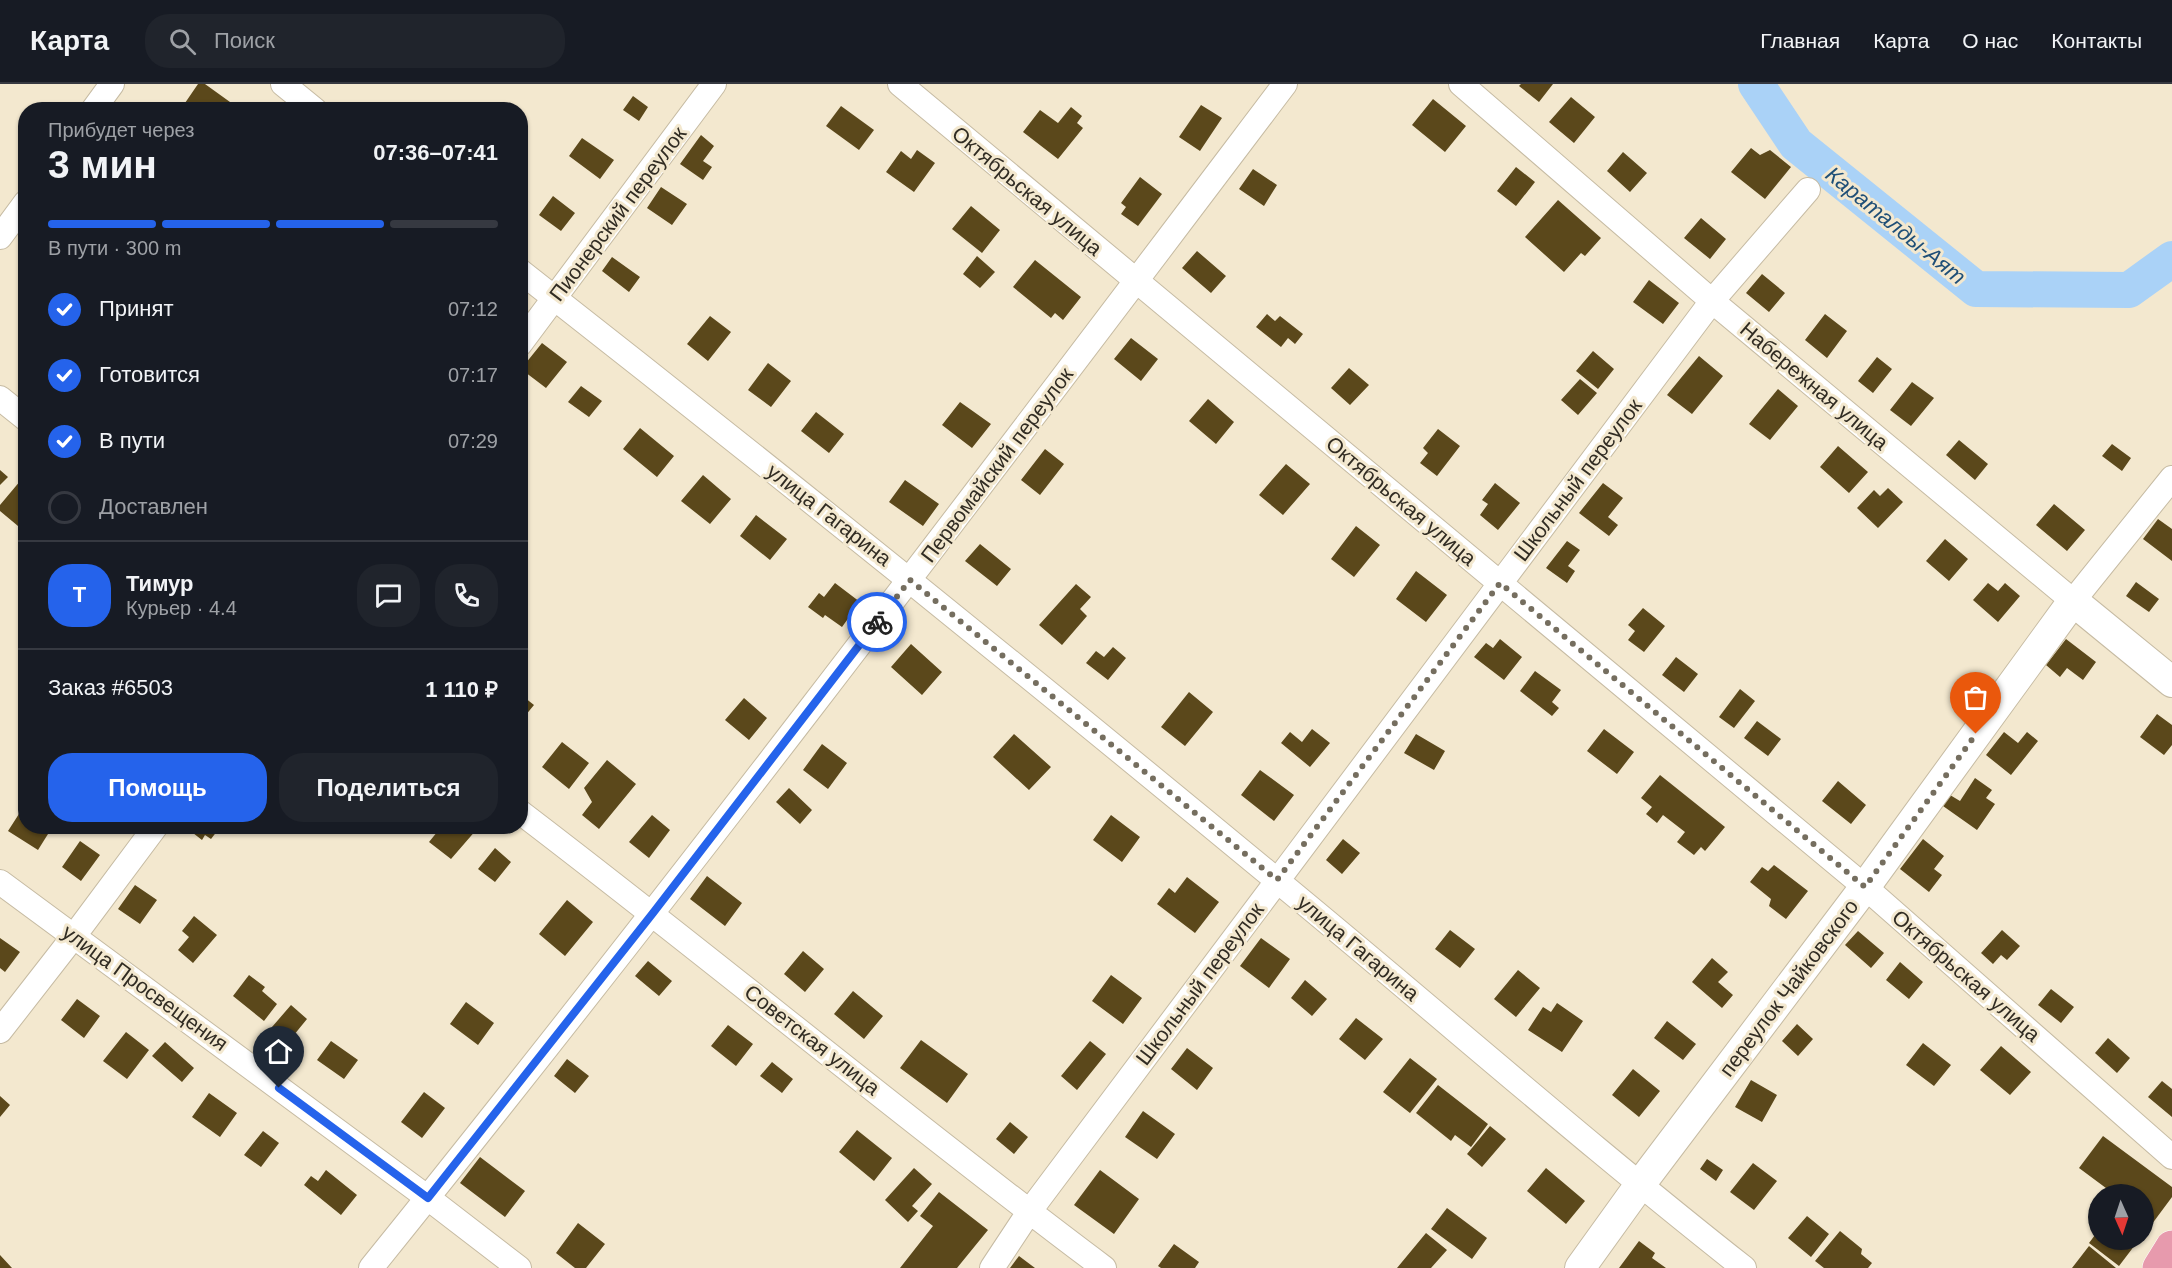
<!DOCTYPE html>
<html lang="ru">
<head>
<meta charset="utf-8">
<style>
  :root { --surface:#171b24; --page:#20242c; --text:#f1f3f6; --muted:#9ea1a6; --line:#363941; --accent:#2563eb }
  body { margin:0; font-family:Helvetica,sans-serif; background:var(--page); color:var(--text); height:100vh; display:flex; flex-direction:column; font-size:22px; white-space:nowrap }
  * { box-sizing:border-box; margin:0 }
  p { font-size:20px; color:var(--muted) }
  .icon { flex:none; width:33px; height:33px; fill:none; stroke:currentColor; stroke-width:2; stroke-linecap:round; stroke-linejoin:round }
  .map { position:relative; flex:1; overflow:hidden }
  .panel { position:absolute; left:18px; top:18px; width:510px; height:732px; display:flex; flex-direction:column; background:var(--surface); border-radius:24px; box-shadow:0 2px 4px #0004 }
  .panel>* { flex:none }
  .needle { width:39px; rotate:177deg }
  .tools { position:absolute; left:2088px; top:1100px; display:grid; gap:12px }
  .tools a { display:grid; place-items:center; width:66px; height:66px; border-radius:50%; background:var(--surface); box-shadow:0 2px 4px #0004; font-size:30px }
  .pin { position:absolute; display:grid; place-items:center; width:51px; height:51px; color:#fff; margin:-62px -26px; border-radius:50% 50% 50% 0; rotate:-45deg; box-shadow:0 0 6px #0007 }
  .pin .icon { rotate:45deg }
  .courier { position:absolute; display:grid; place-items:center; width:60px; height:60px; margin:-30px; border:4px solid #2563eb; border-radius:50%; background:#fff; color:#222; box-shadow:0 2px 8px #0007 }
  .summary em { font-style:normal; font-weight:700 }
  .summary div { display:flex; flex-direction:column-reverse }
  .summary { display:flex; align-items:center; justify-content:space-between; height:102px; padding:0 30px }
  h1 { font-size:39px; font-weight:700; line-height:45px }
  .bar { display:grid; grid-template-columns:repeat(4,1fr); gap:9px 6px; align-content:center; height:72px; padding:0 30px }
  .bar i { height:8px; border-radius:4px; background:var(--line) }
  .bar .current { background:var(--accent) }
  .bar p { grid-column:span 4 }
  .line { display:flex; align-items:center; gap:15px; padding:0 30px; border-top:2px solid var(--line) }
  .line div { flex:1 }
  .round { display:grid; place-items:center; flex:none; width:63px; height:63px; border-radius:24px; background:var(--page) }
  ol { padding:0 30px; list-style:none }
  li { display:flex; align-items:center; gap:18px; height:66px }
  li p { margin-inline-start:auto }
  li .icon { padding:6px; border-radius:50%; background:var(--accent); color:#fff; stroke-width:4 }
  li:last-child { color:var(--muted) }
  li i { width:33px; height:33px; border:3px solid var(--line); border-radius:50% }
  .button { display:flex; gap:12px; margin-top:auto; padding:12px 30px }
  .button a { flex:1; height:69px; border-radius:24px; background:var(--accent); color:#fff; font-size:24px; font-weight:700; line-height:69px; text-align:center }
  .button a+a { background:var(--page); color:var(--text) }
  header { display:flex; align-items:center; gap:36px; box-sizing:border-box; height:84px; padding:0 30px; background:var(--surface); border-bottom:2px solid var(--line) }
  header strong { font-size:28px }
  nav { display:flex; gap:33px; margin-inline-start:auto; font-size:21px }
  .search { width:420px; height:54px; background:var(--page); display:flex; align-items:center; gap:15px; box-sizing:border-box; padding:0 21px; border-radius:24px; color:var(--muted); font-size:22px }
  .map>svg:first-child { display:block }
</style>
</head>
<body>
<header>
<strong>Карта</strong>
<div class="search"><svg class="icon" aria-label="search" viewBox="0 0 24 24"><circle cx="10" cy="10" r="6"/><path d="M15 15l6 6"/></svg>Поиск</div>
<nav><a>Главная</a><a>Карта</a><a>О нас</a><a>Контакты</a></nav>
</header>
<div class="map">
<svg width="2172" height="1184" viewBox="0 0 2172 1184">
  <rect width="100%" height="100%" fill="#f3e8cf"/>
  <g fill="none" stroke-linecap="round" stroke-linejoin="round">
    <!-- river -->
    <path stroke="#aad2f7" stroke-width="36" d="M1756,0L1796,60L1976,205L2129,206L2172,175"/>
  </g>
  <!-- building -->
  <path fill="#5b481b" d="M198,0H205L230,18L224,26H194L185,19Z
    M1521,0H1553L1539,18L1519,2Z
    M633,12L648,23L639,37L623,26Z
    M1571,13L1595,33L1574,59L1549,38Z
    M1433,15L1466,42L1445,68L1412,41Z
    M1201,21L1222,34L1200,67L1179,53Z
    M841,22L874,46L859,66L826,42Z
    M1071,23L1082,32L1077,39L1083,44L1058,75L1023,48L1040,26L1058,39Z
    M701,51L714,62L703,77L712,83L703,96L680,80Z
    M582,54L614,76L600,95L569,72Z
    M1751,64L1760,71L1770,66L1791,83L1765,115L1731,88Z
    M917,66L935,79L914,108L886,88L901,67L911,75Z
    M1623,68L1647,89L1630,108L1607,87Z
    M1516,83L1535,98L1516,122L1497,107Z
    M1253,85L1277,101L1264,122L1239,105Z
    M1140,93L1162,110L1138,142L1121,130L1126,123L1121,119Z
    M661,103L687,120L672,141L647,124Z
    M553,112L575,129L561,147L539,131Z
    M1558,116L1601,154L1585,172L1581,169L1564,188L1525,153Z
    M971,122L1000,146L982,169L952,145Z
    M1701,134L1726,155L1710,175L1684,154Z
    M1197,167L1226,192L1211,209L1182,184Z
    M977,172L995,188L980,204L963,190Z
    M612,173L640,193L629,208L602,187Z
    M1035,176L1081,213L1063,236L1055,229L1051,234L1013,203Z
    M1762,190L1785,209L1769,228L1746,209Z
    M1649,196L1679,219L1663,240L1633,218Z
    M1267,230L1275,237L1280,232L1303,250L1295,260L1288,254L1281,263L1256,243Z
    M1825,230L1847,247L1827,274L1805,256Z
    M710,232L731,248L708,277L687,260Z
    M1131,254L1158,275L1141,297L1114,275Z
    M542,259L567,278L546,304L521,285Z
    M1593,267L1614,285L1598,305L1576,287Z
    M1699,272L1723,292L1692,330L1667,311Z
    M1877,273L1892,285L1873,309L1858,297Z
    M768,279L791,297L771,323L748,306Z
    M1349,284L1369,301L1350,321L1331,304Z
    M1580,295L1597,309L1578,331L1561,316Z
    M1912,298L1934,314L1911,342L1890,326Z
    M581,302L602,317L589,333L568,318Z
    M1778,305L1798,322L1770,356L1749,340Z
    M1208,315L1234,338L1216,360L1189,337Z
    M960,318L991,340L972,364L942,341Z
    M816,328L844,350L829,369L801,347Z
    M640,344L674,372L657,393L623,365Z
    M1438,345L1460,362L1437,392L1420,379L1428,369L1423,364Z
    M1959,356L1988,380L1975,396L1946,371Z
    M2112,360L2131,374L2122,387L2102,372Z
    M1838,362L1868,388L1849,409L1820,383Z
    M1045,365L1064,380L1040,411L1021,396Z
    M1286,380L1310,400L1283,431L1259,411Z
    M0,386L8,393L0,401Z
    M703,391L731,415L710,440L681,417Z
    M21,396L26,400V434L18,442L0,427V421Z
    M905,396L939,420L923,442L889,418Z
    M1495,399L1520,419L1498,446L1480,431L1488,420L1482,416Z
    M1603,399L1623,414L1608,433L1618,441L1609,452L1579,429Z
    M1888,404L1903,418L1878,444L1857,424L1874,406L1880,412Z
    M2054,420L2085,446L2067,467L2036,441Z
    M756,431L787,455L770,476L740,452Z
    M2158,435L2172,445V477L2143,455Z
    M1356,442L1380,461L1354,493L1331,475Z
    M1945,455L1968,475L1949,497L1926,477Z
    M1567,457L1580,466L1568,482L1575,487L1567,499L1546,484Z
    M980,460L1011,485L997,502L965,477Z
    M1416,487L1447,511L1426,538L1396,515Z
    M2136,498L2159,515L2149,528L2126,512Z
    M835,499L860,518L842,543L825,531L823,534L808,523L819,509L824,513Z
    M1988,499L1998,507L2005,499L2020,512L1998,538L1973,516Z
    M1076,500L1091,513L1080,525L1087,532L1062,561L1039,541Z
    M1643,524L1665,542L1644,568L1628,556L1635,547L1628,541Z
    M1500,555L1522,573L1504,596L1474,573L1486,559L1493,564Z
    M2066,555L2096,578L2083,596L2067,584L2060,593L2046,581Z
    M911,560L942,588L922,611L891,583Z
    M1113,563L1126,574L1108,596L1086,579L1096,567L1104,573Z
    M1676,573L1698,590L1684,608L1662,591Z
    M1535,587L1561,606L1552,618L1559,624L1552,632L1520,607Z
    M1740,605L1755,617L1734,644L1719,633Z
    M1189,608L1213,628L1185,662L1161,643Z
    M520,610L534,621L520,638Z
    M744,614L767,634L749,656L725,636Z
    M2157,630L2172,641V661L2164,671L2140,653Z
    M1757,637L1781,655L1768,672L1744,654Z
    M1312,645L1330,659L1310,683L1281,659L1290,648L1302,658Z
    M1604,645L1634,668L1617,690L1587,667Z
    M2004,648L2018,659L2027,648L2038,657L2011,691L1986,671Z
    M1014,650L1051,683L1029,706L993,673Z
    M1416,650L1445,667L1434,686L1404,669Z
    M562,658L589,679L569,705L542,683Z
    M822,660L847,679L828,705L803,686Z
    M607,676L636,700L599,745L582,731L592,718L584,704Z
    M1260,686L1294,711L1274,737L1241,711Z
    M1660,691L1725,743L1705,767L1701,763L1694,771L1677,758L1685,748L1663,731L1657,739L1646,730L1652,723L1641,714Z
    M1975,694L1992,706L1986,714L1995,720L1977,746L1943,722L1950,711L1960,717Z
    M1838,697L1866,721L1851,740L1822,717Z
    M789,704L812,726L800,740L776,718Z
    M26,719V742H53L38,766L8,747Z
    M652,731L670,746L649,774L629,758Z
    M1111,731L1140,753L1122,778L1093,756Z
    M184,742H221L211,755L205,751L202,756Z
    M442,742H474L477,745L451,775L429,758Z
    M1343,755L1360,769L1342,790L1326,776Z
    M1923,755L1944,772L1934,785L1942,791L1929,808L1900,785Z
    M80,757L100,771L81,797L62,783Z
    M495,764L511,778L495,798L478,785Z
    M1774,781L1808,807L1786,835L1769,822L1771,815L1750,798L1762,783L1768,787Z
    M707,792L742,819L725,842L690,815Z
    M1187,793L1219,818L1195,849L1157,820L1169,804L1175,809Z
    M135,801L157,816L140,840L118,825Z
    M567,816L593,838L565,872L539,850Z
    M194,832L217,851L193,879L178,866L189,853L182,847Z
    M1450,846L1475,865L1460,884L1435,865Z
    M2002,846L2020,862L2007,876L2001,871L1993,880L1981,869Z
    M1858,847L1884,869L1871,884L1845,861Z
    M0,854L20,868L5,888L0,884Z
    M1261,854L1290,875L1269,904L1240,882Z
    M803,867L824,885L805,908L784,890Z
    M1712,874L1728,888L1718,898L1733,911L1722,924L1692,898Z
    M648,877L672,897L659,912L635,892Z
    M1900,878L1923,898L1909,915L1886,896Z
    M1518,886L1540,904L1516,933L1494,915Z
    M249,891L265,903L262,907L277,920L264,937L233,912Z
    M1111,891L1142,914L1123,940L1092,917Z
    M1305,896L1327,915L1312,932L1291,914Z
    M2051,905L2074,923L2061,939L2038,921Z
    M853,907L883,932L864,955L834,930Z
    M77,915L100,932L84,954L61,936Z
    M466,918L494,939L478,961L450,940Z
    M1557,919L1583,937L1562,968L1528,946L1543,923L1551,928Z
    M291,921L307,935L289,957L272,943Z
    M1356,934L1383,955L1365,976L1339,955Z
    M1667,937L1696,960L1683,976L1654,954Z
    M1797,940L1813,955L1798,972L1782,957Z
    M728,941L753,960L736,982L711,962Z
    M126,948L149,966L127,995L103,977Z
    M2108,954L2130,974L2117,989L2095,969Z
    M921,956L968,990L947,1019L900,984Z
    M331,957L358,976L344,995L317,976Z
    M1090,957L1106,970L1077,1006L1061,992Z
    M165,958L194,984L182,998L152,972Z
    M1923,959L1951,981L1934,1002L1906,981Z
    M2001,962L2031,988L2010,1011L1980,986Z
    M1187,964L1213,984L1197,1006L1171,985Z
    M1410,974L1437,995L1410,1029L1383,1008Z
    M567,975L589,992L575,1009L554,992Z
    M772,978L793,995L782,1009L760,992Z
    M1633,985L1660,1007L1639,1033L1612,1011Z
    M1751,996L1777,1011L1762,1038L1735,1023Z
    M2162,997L2172,1005V1033L2148,1013Z
    M1438,1001L1488,1040L1471,1063L1455,1051L1451,1057L1416,1029Z
    M424,1008L445,1024L422,1054L401,1038Z
    M209,1009L237,1029L220,1053L192,1033Z
    M0,1012L10,1021L0,1033Z
    M1143,1027L1175,1050L1157,1075L1125,1053Z
    M1010,1038L1028,1053L1014,1070L996,1055Z
    M1490,1042L1506,1055L1482,1083L1467,1070Z
    M857,1046L892,1074L874,1097L839,1068Z
    M263,1047L279,1059L261,1083L244,1071Z
    M2103,1052L2172,1103V1113L2149,1144L2144,1140V1110H2114L2079,1084Z
    M480,1073L525,1107L505,1133L460,1099Z
    M1707,1075L1723,1086L1716,1097L1700,1085Z
    M1753,1079L1777,1097L1754,1126L1730,1108Z
    M914,1084L932,1100L912,1122L918,1127L908,1138L885,1116Z
    M1546,1084L1585,1117L1566,1140L1527,1107Z
    M326,1086L357,1111L341,1131L304,1101L311,1092L318,1097Z
    M1100,1086L1139,1115L1114,1150L1074,1121Z
    M939,1108L988,1146L957,1184H900L933,1142L920,1132Z
    M1447,1124L1487,1154L1472,1175L1431,1145Z
    M1807,1132L1829,1150L1811,1173L1788,1154Z
    M578,1139L605,1160L586,1184H575L556,1169Z
    M1840,1147L1862,1165L1861,1170L1872,1179L1868,1184H1824L1815,1177Z
    M2098,1147V1155H2135L2138,1157L2119,1182L2089,1159Z
    M1426,1149L1447,1166L1431,1184H1397Z
    M1639,1157L1655,1169L1652,1174L1666,1184H1619Z
    M1174,1160L1199,1178L1195,1184H1161L1158,1182Z
    M2089,1162L2116,1184H2072Z
    M0,1171L12,1184H0Z
    M1019,1172L1035,1184H1010Z"/>
  <g fill="none" stroke-linecap="round" stroke-linejoin="round">
    <defs>
      <path id="minor" d="M283,0L315,26
        M900,0L1865,803L2172,1073
        M1461,0L1712,217L2073,517L2172,394
        M93,26L112,0
        M0,153L26,118
        M520,187C774,386 1025,588 1274,794C1431,923 1584,1058 1744,1184
        M520,260L714,0
        M0,314L26,335
        M520,728C717,878 906,1036 1104,1184
        M0,798L428,1114L519,1184
        M0,947L74,852L156,742
        M371,1184C684,796 984,398 1285,0
        M992,1184L1029,1128L1712,217L1808,106"/>
      <path id="tertiary" d="M1580,1184L1639,1102L1865,803L2073,517L2172,598"/>
      <path id="primary" d="M2159,1184L2172,1163"/>
    </defs>
    <!-- minor casing -->
    <use href="#minor" stroke="#c6bba3" stroke-width="26"/>
    <!-- tertiary casing -->
    <use href="#tertiary" stroke="#c6bba3" stroke-width="32"/>
    <!-- primary casing -->
    <use href="#primary" stroke="#fff" stroke-width="34"/>
    <!-- minor -->
    <use href="#minor" stroke="#fff" stroke-width="24"/>
    <!-- tertiary -->
    <use href="#tertiary" stroke="#fff" stroke-width="30"/>
    <!-- primary -->
    <use href="#primary" stroke="#e79aad" stroke-width="33"/>
  </g>
  <g fill="none" stroke-linecap="round" stroke-linejoin="round">
    <!-- done -->
    <path stroke="#756e5f" stroke-width="6" stroke-dasharray="0 10.8" d="M877,538L910,496L1277,796L1500,499L1865,803L1976,650"/>
    <!-- route -->
    <path stroke="#2563eb" stroke-width="8" d="M279,1004L428,1114L653,829L877,538"/>
  </g>
  <g text-anchor="middle" stroke-width="6" stroke-linejoin="round" paint-order="stroke">
    <!-- street labels -->
    <g font-size="21" fill="#312c23" stroke="#f3e8cf">
      <text transform="translate(1027 107) rotate(40)" y="7">Октябрьская улица</text>
      <text transform="translate(618 130) rotate(-53)" y="7">Пионерский переулок</text>
      <text transform="translate(1814 302) rotate(40)" y="7">Набережная улица</text>
      <text transform="translate(997 381) rotate(-53)" y="7">Первомайский переулок</text>
      <text transform="translate(1578 396) rotate(-53)" y="7">Школьный переулок</text>
      <text transform="translate(1401 417) rotate(40)" y="7">Октябрьская улица</text>
      <text transform="translate(829 431) rotate(38)" y="7">улица Гагарина</text>
      <text transform="translate(1358 864) rotate(40)" y="7">улица Гагарина</text>
      <text transform="translate(1966 892) rotate(41)" y="7">Октябрьская улица</text>
      <text transform="translate(1200 900) rotate(-53)" y="7">Школьный переулок</text>
      <text transform="translate(145 904) rotate(36)" y="7">улица Просвещения</text>
      <text transform="translate(1789 904) rotate(-53)" y="7">переулок Чайковского</text>
      <text transform="translate(812 956) rotate(38)" y="7">Советская улица</text>
    </g>
    <!-- water labels -->
    <g font-size="22" font-style="italic" fill="#1f4f77" stroke="#f3e8cf">
      <text transform="translate(1896 141) rotate(39)" y="8">Караталды-Аят</text>
    </g>
  </g>
</svg>
<div class="tools">
<a><svg class="needle" viewBox="-14 -14 28 28"><path d="M0-13l5 13h-10z" fill="#e53935"/><path d="M0 13l5-13h-10z" fill="#9ea1a6"/></svg></a>
</div>
<div class="pin" style="left:1976px;top:650px;background:#ea580c"><svg class="icon" aria-label="bag" viewBox="0 0 24 24"><path d="M5 8h14l-1 12H6zM9 8a3 3 0 0 1 6 0"/></svg></div>
<div class="pin" style="left:279px;top:1004px;background:#1f2937"><svg class="icon" aria-label="home" viewBox="0 0 24 24"><path d="M3 11l9-7 9 7M6 9v11h12V9"/></svg></div>
<div class="courier" style="left:877px;top:538px"><svg class="icon" aria-label="bike" viewBox="0 0 24 24"><circle cx="6" cy="16" r="4"/><circle cx="18" cy="16" r="4"/><path d="M6 16l4-8h5l3 8M10 8l3 8H6M13 5h3"/></svg></div>
<section class="panel">
<div class="summary"><div><h1>3 мин</h1><p>Прибудет через</p></div><em>07:36–07:41</em></div>
<div class="bar"><i class="current"></i><i class="current"></i><i class="current"></i><i></i><p>В пути · 300 m</p></div>
<ol>
<li><svg class="icon" aria-label="check" viewBox="0 0 24 24"><path d="M5 12l5 5 9-10"/></svg>Принят<p>07:12</p></li>
<li><svg class="icon" aria-label="check" viewBox="0 0 24 24"><path d="M5 12l5 5 9-10"/></svg>Готовится<p>07:17</p></li>
<li><svg class="icon" aria-label="check" viewBox="0 0 24 24"><path d="M5 12l5 5 9-10"/></svg>В пути<p>07:29</p></li>
<li><i></i>Доставлен</li>
</ol>
<div class="line" style="height:108px"><b class="round" style="background:var(--accent);color:#fff">Т</b><div><b>Тимур</b><p>Курьер · 4.4</p></div><a class="round"><svg class="icon" aria-label="chat" viewBox="0 0 24 24"><path d="M4 5h16v11H9l-5 4z"/></svg></a><a class="round"><svg class="icon" aria-label="phone" viewBox="0 0 24 24"><path d="M5 4h4l2 5-3 2q2 4 5 5l2-3 5 2v4C11 20 4 13 5 4z"/></svg></a></div>
<div class="line" style="height:78px"><div>Заказ #6503</div><b>1 110 ₽</b></div>
<div class="button"><a>Помощь</a><a>Поделиться</a></div>
</section>
</div>
</body>
</html>
